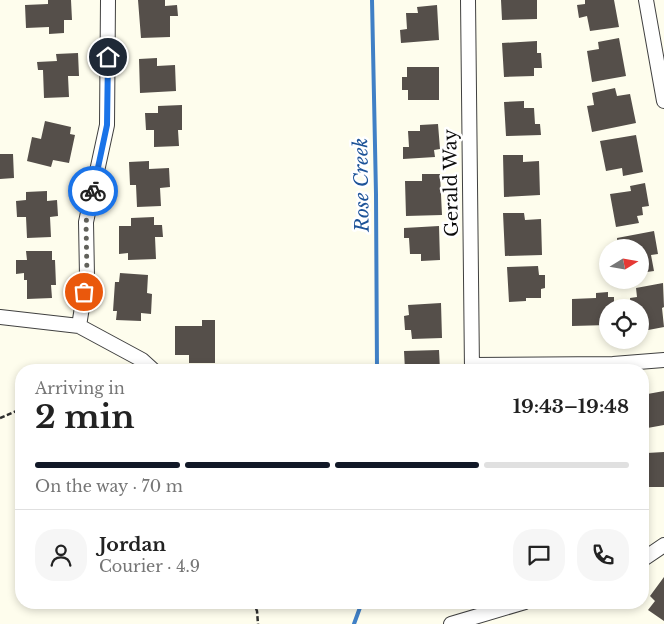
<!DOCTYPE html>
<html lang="en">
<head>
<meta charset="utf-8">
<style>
  :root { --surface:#fff; --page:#f6f6f6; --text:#222; --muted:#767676; --line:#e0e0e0; --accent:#111827 }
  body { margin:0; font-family:"Libre Baskerville",serif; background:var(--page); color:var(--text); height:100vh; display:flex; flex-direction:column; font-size:19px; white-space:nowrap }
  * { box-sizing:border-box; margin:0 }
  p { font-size:16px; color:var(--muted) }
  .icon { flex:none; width:28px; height:28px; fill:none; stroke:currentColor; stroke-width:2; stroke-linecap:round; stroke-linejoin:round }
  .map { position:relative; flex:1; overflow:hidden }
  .sheet { position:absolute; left:15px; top:364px; width:634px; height:245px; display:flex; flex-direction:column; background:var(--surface); border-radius:20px; box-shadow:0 2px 8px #0003 }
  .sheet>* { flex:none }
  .needle { width:32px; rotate:79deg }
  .tools { position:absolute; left:599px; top:239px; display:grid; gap:10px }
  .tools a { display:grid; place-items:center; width:50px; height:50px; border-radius:50%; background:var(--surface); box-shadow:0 2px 8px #0003; font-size:25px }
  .pin { position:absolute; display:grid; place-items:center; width:42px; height:42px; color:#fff; margin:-21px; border:2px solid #fff; border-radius:50%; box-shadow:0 1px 5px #0007 }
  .courier { position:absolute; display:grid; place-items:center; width:50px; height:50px; margin:-25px; border:4px solid #1a73e8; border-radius:50%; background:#fff; color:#222; box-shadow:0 1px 6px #0007 }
  .overview em { font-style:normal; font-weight:700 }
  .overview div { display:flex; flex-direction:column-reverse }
  .overview { display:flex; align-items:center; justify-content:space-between; height:85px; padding:0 20px }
  h1 { font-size:32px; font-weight:700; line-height:38px }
  .bar { display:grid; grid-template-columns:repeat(4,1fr); gap:8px 5px; align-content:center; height:60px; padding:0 20px }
  .bar i { height:6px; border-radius:4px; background:var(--line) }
  .bar .current { background:var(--accent) }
  .bar p { grid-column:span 4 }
  .line { display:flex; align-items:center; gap:12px; padding:0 20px; border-top:1px solid var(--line) }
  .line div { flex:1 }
  .round { display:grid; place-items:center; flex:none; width:52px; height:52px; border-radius:20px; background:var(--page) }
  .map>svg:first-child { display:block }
</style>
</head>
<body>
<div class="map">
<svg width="664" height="624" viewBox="0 0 664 624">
  <rect width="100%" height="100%" fill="#fefded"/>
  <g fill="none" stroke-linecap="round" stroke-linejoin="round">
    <!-- stream -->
    <path stroke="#4080c6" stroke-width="4" d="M372,0L376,194L377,370
      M354,624L362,602"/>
  </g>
  <!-- building -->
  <path fill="#554f4a" d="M48,0H71L72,20H64V33L49,34V27L26,28L25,5L48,4Z
    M138,0H165V6L177,5L178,16H170V37L141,38Z
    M501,0H537V19L502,20Z
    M585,0H614L619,27L590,31L587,16L579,18L577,5L585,4Z
    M437,5L439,40L401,43L400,30L407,29L406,13H418L417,7Z
    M619,38L626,76L592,82L587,51L599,49L598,42Z
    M537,41V53H541L542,68H534V76L504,77L502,43Z
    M78,53L79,76H68L69,97L44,98L43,70H38L37,62L57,61L56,54Z
    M157,58V66L175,65L176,91L140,93L139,59Z
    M407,67H439V100H408V90H402V77H407Z
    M615,88L617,96L630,94L636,123L592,132L587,106L594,105L592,93Z
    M524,101V108H534L535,124H540L541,135L506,136L504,102Z
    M182,105V130H178L179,146L154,147V130H146L145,113H158V106Z
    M45,121L71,127L70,134L75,135L69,163L53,160L51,167L27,161L32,137L41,139Z
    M438,124L440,149L434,150L435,157L403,159V147H409L408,131H420V125Z
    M636,135L643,172L623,176L622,168L606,171L600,141Z
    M0,154H13L14,178L0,179Z
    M503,155H523V162L539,161L540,195L504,197Z
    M149,161V169L169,168L170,187L160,188L161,206L137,207L136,185H130L129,162Z
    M422,174H440L442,215L406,216L405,181H422Z
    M645,183L649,206L642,207L643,215L637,216L639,223L616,227L610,194L631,191L630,186Z
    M47,191V201L57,200L58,216L50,217L51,237L27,238L26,217H17L16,201L26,200V192Z
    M503,213H524L525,220L541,219L542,255L505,256Z
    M154,217V225H162L163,237H155L156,259L128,260V253L119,254V226H131V218Z
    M439,226L440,260L421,261V254H410L409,238H404V228Z
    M654,231L658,254L651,255L654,271L640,273V248H618L617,238Z
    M26,251H52V260H55L56,285H51L52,298L27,299V280H24V273L16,274V260H27Z
    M538,266L539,275H545V288L541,289V298H526V301L509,302L507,267Z
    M120,273L148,275L147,293L152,294L151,314L141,313V321L116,320L117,311H113L115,282H119Z
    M663,283L664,307L662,308L664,327L643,331L640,308H631L630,298L637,297L636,288Z
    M608,292V297H614V308H608V325L572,326V299L596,298V293Z
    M441,303L442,338L412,339L411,330H405L404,316L409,315L408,305Z
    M202,320H215V363H189V355H175V326H202Z
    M439,350L440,370H405L404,351Z
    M664,391V425L642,429V395Z
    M664,452V487H642V459H647V453Z
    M664,577V621L648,610L655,601L650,596Z"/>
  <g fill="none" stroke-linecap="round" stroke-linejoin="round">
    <defs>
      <path id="minor" d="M468,0L472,370
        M646,0L664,101
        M0,317L79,326L142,360L153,370
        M79,326L87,276L86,222L107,125L108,0
        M472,365L613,364L664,360
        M642,560L664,545
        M451,624L525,602"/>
    </defs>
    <!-- minor casing -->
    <use href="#minor" stroke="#404040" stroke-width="16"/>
    <!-- path -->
    <path stroke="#2f2f2f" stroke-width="2.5" stroke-dasharray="5 2.5" stroke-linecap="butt" d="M0,418L21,409
      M253,602L257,611L258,624"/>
    <!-- minor -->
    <use href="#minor" stroke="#fff" stroke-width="14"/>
  </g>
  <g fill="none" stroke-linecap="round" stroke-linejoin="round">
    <!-- done -->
    <path stroke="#61615b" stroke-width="5" stroke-dasharray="0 9" d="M84,292L87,276L86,222L93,191"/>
    <!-- route -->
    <path stroke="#1a73e8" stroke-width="6" d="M93,191L107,125L108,57"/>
  </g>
  <g text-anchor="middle" stroke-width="5" stroke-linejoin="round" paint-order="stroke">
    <!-- street labels -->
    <g font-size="18" fill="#0d0d0d" stroke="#fff">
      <text transform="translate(451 183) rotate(-91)" y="6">Gerald Way</text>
    </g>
    <!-- water labels -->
    <g font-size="19" font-style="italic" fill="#1d5398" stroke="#fff">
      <text transform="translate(361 185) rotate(-91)" y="7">Rose Creek</text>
    </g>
  </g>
</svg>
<div class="tools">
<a><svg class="needle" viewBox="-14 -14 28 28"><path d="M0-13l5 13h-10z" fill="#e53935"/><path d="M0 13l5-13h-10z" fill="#767676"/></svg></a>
<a><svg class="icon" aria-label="locate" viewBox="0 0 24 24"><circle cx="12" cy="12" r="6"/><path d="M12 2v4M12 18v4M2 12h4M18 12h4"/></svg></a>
</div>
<div class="pin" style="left:84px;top:292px;background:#ea580c"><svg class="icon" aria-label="bag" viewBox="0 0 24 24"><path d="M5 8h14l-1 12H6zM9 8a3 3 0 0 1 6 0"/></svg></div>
<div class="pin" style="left:108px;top:57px;background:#1f2937"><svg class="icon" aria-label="home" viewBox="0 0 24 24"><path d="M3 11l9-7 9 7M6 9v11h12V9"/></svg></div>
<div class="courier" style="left:93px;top:191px"><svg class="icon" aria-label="bike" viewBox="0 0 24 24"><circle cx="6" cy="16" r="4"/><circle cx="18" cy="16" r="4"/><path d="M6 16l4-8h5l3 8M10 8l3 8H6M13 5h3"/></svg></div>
<section class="sheet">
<div class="overview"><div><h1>2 min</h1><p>Arriving in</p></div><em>19:43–19:48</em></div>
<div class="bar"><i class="current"></i><i class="current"></i><i class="current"></i><i></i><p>On the way · 70 m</p></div>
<div class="line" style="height:90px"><a class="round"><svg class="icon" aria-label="person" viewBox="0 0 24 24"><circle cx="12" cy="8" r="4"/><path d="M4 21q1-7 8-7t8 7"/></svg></a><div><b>Jordan</b><p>Courier · 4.9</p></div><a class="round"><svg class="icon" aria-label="chat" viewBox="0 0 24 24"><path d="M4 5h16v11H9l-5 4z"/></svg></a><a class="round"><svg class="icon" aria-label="phone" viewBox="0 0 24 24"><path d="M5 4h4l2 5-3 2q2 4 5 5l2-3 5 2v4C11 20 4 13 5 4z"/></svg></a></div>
</section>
</div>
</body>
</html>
